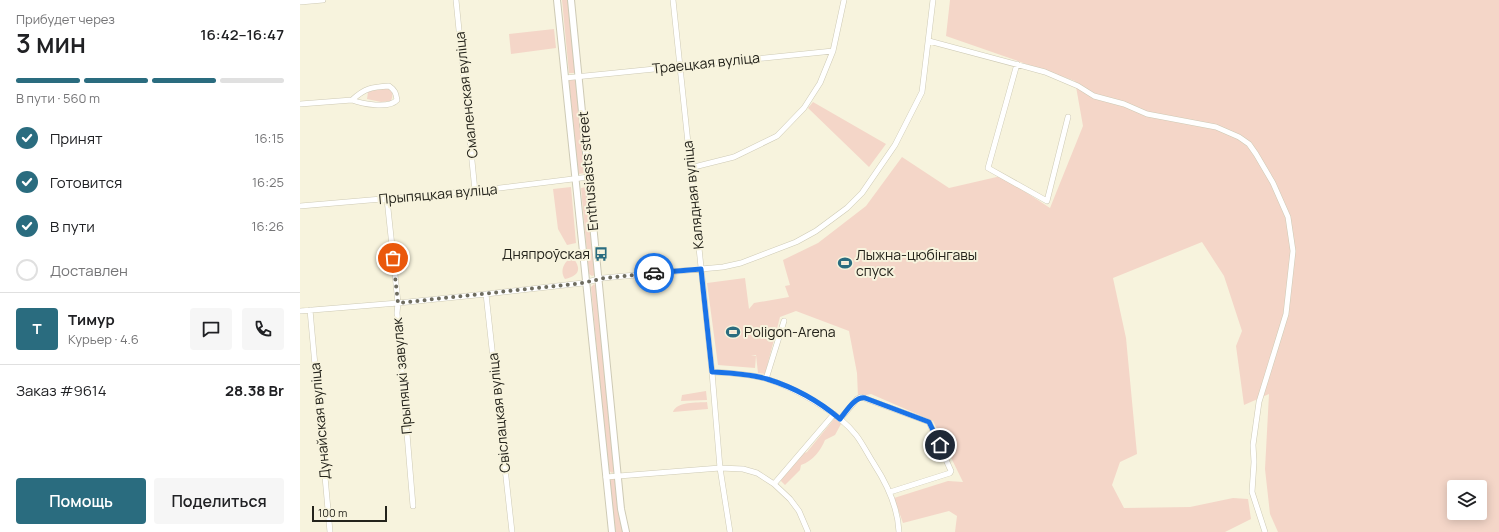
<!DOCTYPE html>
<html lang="ru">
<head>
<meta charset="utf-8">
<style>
  :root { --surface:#fff; --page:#f6f6f6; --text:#202124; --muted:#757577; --line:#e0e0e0; --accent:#2a6c7f }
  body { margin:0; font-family:Manrope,sans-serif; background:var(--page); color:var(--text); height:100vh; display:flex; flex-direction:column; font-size:15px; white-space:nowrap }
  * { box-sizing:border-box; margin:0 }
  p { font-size:13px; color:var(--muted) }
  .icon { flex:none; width:22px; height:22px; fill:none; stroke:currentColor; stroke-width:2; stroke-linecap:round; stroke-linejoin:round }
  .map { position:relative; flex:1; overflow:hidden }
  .side { display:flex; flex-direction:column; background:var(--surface); width:300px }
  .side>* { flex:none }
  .fabs { position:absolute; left:1147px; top:480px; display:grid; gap:8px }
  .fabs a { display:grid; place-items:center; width:40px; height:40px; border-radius:4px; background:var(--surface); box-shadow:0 2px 10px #0003; font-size:20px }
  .scale { position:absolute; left:12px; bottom:10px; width:75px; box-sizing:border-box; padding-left:4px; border:2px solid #24231b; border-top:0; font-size:11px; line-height:14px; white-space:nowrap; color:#24231b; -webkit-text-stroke:3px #f7f3dd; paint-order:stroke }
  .pin { position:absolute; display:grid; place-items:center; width:34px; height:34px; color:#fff; margin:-17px; border:2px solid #fff; border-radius:50%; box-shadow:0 1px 4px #0007 }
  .courier { position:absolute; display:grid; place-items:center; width:40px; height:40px; margin:-20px; border:3px solid #1a73e8; border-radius:50%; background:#fff; color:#222; box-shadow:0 1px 5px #0007 }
  .head em { font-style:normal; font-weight:600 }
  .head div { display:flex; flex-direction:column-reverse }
  .head { display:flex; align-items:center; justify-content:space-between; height:68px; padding:0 16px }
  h1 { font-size:26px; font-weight:600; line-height:30px }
  .bar { display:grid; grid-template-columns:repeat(4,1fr); gap:6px 4px; align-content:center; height:48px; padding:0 16px }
  .bar i { height:5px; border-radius:3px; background:var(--line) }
  .bar .active { background:var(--accent) }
  .bar p { grid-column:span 4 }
  .line { display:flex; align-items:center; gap:10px; padding:0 16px; border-top:1px solid var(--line) }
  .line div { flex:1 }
  .round { display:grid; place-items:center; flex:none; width:42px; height:42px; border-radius:4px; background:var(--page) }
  ol { padding:0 16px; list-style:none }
  li { display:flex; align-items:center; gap:12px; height:44px }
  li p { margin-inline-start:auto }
  li .icon { padding:4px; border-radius:50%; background:var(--accent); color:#fff; stroke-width:4 }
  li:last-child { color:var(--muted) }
  li i { width:22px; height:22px; border:2px solid var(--line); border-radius:50% }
  .button { display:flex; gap:8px; margin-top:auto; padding:8px 16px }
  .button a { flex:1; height:46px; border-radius:4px; background:var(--accent); color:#fff; font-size:16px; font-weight:600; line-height:46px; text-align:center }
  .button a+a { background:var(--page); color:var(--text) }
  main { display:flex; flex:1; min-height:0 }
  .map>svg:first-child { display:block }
</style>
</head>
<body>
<main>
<section class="side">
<div class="head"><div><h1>3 мин</h1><p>Прибудет через</p></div><em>16:42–16:47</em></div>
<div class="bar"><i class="active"></i><i class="active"></i><i class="active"></i><i></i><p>В пути · 560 m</p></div>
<ol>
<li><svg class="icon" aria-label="check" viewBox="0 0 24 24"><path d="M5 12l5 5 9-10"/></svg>Принят<p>16:15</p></li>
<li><svg class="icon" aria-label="check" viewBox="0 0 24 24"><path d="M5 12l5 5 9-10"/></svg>Готовится<p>16:25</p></li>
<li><svg class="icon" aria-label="check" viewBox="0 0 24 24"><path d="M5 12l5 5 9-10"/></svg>В пути<p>16:26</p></li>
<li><i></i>Доставлен</li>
</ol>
<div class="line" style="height:72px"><b class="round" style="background:var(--accent);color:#fff">Т</b><div><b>Тимур</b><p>Курьер · 4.6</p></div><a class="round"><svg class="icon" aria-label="chat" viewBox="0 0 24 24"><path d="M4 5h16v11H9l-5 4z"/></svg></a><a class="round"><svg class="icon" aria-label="phone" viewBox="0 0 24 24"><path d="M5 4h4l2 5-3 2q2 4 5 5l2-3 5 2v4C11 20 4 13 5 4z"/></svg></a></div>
<div class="line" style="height:52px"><div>Заказ #9614</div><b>28.38 Br</b></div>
<div class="button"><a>Помощь</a><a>Поделиться</a></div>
</section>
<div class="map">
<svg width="1199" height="532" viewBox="0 0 1199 532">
  <rect width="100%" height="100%" fill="#f7f3dd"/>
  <!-- green -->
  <path fill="#f4d6c8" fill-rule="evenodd" d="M262,0H268L276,73H269Z
    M650,0H1199V532H978L970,514L965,469L969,394L944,405L936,346L942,331L924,276L902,242L813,278L826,338L837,454L820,462L812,485L824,508L890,507L933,498L948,499L951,519L925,532H655L657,516L649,511L603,523L594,498L648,481L663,482L633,421L571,394L558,397L557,373L549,331L496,311L480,317L465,374L458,373L456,355L451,356H456L455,368L418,365L407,283L445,278L449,309L454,303L489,297L485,286L490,285L484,264L483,260L518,243L566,206L602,157L649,188L701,176L750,208L783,126L775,81L646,36ZM1154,487H1180V513H1154Z
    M254,29L256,48L211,54L209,34Z
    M273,79L276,80L285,173L278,174L269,80Z
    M82,88H90C93,93 93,96 91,101L81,102L67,99L68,92Z
    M513,102L586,144L569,167L508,108Z
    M271,187L276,243L267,245L258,229L253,189Z
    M287,187L295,275L292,276L289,274L281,188Z
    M269,259H274C282,270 278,276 265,279C260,272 263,264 269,259Z
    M294,284L297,287L315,471L312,473L308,470L291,287Z
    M406,391L407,400L381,401L382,395Z
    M407,402L408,409L373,412C377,401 397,403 407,402Z
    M534,419L538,420L541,424L535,435L525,440C521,450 513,461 501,465L500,470L485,485L481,481L482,477L502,454L507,452Z
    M311,479H315L316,480L323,532H315L310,481Z"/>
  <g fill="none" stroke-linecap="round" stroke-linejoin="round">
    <defs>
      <path id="minor" d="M156,0L175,191
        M373,0L412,372L420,468L430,532
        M0,2L23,0
        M629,41L745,72L778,86L794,96L824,104L847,114L916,127L939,137L949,144L956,154L973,183L988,217L993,251L986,314L959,402L953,445L954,462L952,492L965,532
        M717,64L688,168L747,201L768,117
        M265,78L533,51
        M0,104L52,100C62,104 89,109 97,100C96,93 95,90 89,86C72,87 65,88 52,100
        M390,168L434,157L477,136L504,108L520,83L533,51L544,0
        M87,199L98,303L97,313L113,506
        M0,206L175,191L289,177
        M186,294L212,532
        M10,310L30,532
        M0,311L98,303L186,294L283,283L303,278L423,267L441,263L496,242L516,231L547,208L562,193L595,145L622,92L633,0
        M412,372C430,373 450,374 467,379C495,388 538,412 556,435C563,444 568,455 574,464C587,484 598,508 599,532
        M466,379L484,321
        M540,419L557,399L561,397L629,422L651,471L650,473L590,492
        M306,477L420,468L443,469L457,473L474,484L490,499L499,511L508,532
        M474,484L534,414"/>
      <path id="tertiary" d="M257,0L312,532
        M271,0L310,397L321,509L326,532"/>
    </defs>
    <!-- minor casing -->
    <use href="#minor" stroke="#cecab5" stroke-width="6"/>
    <!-- tertiary casing -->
    <use href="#tertiary" stroke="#cecab5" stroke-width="8"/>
    <!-- minor -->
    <use href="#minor" stroke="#fff" stroke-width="5"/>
    <!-- tertiary -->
    <use href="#tertiary" stroke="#fff" stroke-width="6"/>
  </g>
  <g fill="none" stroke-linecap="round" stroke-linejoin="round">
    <!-- done -->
    <path stroke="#6e6c5f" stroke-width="4" stroke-dasharray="0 7.2" d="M93,258L98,303L283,283L304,278L354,273"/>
    <!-- route -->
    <path stroke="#1a73e8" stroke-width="5" d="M354,273L401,269L412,372C430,373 450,374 467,379C493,387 520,402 540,419C546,412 555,396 565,398L629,422L640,445"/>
  </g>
  <!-- icons -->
  <defs>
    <symbol id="bus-bare" viewBox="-9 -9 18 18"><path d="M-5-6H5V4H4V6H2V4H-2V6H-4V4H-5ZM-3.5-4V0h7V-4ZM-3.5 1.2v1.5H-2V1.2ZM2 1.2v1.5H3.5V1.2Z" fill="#2a6c7f" stroke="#f7f3dd" stroke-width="2.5" paint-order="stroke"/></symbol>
    <symbol id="stadium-bare" viewBox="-9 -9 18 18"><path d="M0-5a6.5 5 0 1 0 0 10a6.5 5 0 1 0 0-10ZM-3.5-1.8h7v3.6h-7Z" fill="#2a6c7f" stroke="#f7f3dd" stroke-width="2.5" paint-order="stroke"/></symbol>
  </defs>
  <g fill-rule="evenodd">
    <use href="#bus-bare" x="291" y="244" width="20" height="20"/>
    <use href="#stadium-bare" x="535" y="253" width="20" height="20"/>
    <use href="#stadium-bare" x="423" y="322" width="20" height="20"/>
  </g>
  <g text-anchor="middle" stroke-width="4" stroke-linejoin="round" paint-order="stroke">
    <!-- street labels -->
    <g font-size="14" fill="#24231b" stroke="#f7f3dd">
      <text transform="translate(406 63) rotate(-6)" y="5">Траецкая вуліца</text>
      <text transform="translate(166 95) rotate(-96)" y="5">Смаленская вуліца</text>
      <text transform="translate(288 171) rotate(-95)" y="5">Enthusiasts street</text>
      <text transform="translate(138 194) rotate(-5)" y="5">Прыпяцкая вуліца</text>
      <text transform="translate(393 195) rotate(-96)" y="5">Калядная вуліца</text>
      <text transform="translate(102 376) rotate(-95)" y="5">Прыпяцкі завулак</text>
      <text transform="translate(199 413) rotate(-96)" y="5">Свіслацкая вуліца</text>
      <text transform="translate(20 421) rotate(-95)" y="5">Дунайская вуліца</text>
    </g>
    <!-- poi labels -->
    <g font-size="14" fill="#24231b" stroke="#f7f3dd" text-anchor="start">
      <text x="290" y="259" text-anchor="end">Дняпроўская</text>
      <text x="556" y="260">Лыжна-цюбінгавы<tspan x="556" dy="16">спуск</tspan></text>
      <text x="444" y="337">Poligon-Arena</text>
    </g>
  </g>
</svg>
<div class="fabs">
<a><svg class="icon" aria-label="layers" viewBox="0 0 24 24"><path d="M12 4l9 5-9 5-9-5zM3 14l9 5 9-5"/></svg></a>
</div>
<div class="scale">100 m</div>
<div class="pin" style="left:93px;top:258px;background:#ea580c"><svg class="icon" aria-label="bag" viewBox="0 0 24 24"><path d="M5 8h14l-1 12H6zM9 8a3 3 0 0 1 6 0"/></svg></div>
<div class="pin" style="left:640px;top:445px;background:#1f2937"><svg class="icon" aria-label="home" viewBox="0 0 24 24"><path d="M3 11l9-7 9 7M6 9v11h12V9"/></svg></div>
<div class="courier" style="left:354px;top:273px"><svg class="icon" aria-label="car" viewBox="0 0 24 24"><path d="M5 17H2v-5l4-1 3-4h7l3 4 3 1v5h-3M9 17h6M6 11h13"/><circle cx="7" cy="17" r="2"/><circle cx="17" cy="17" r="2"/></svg></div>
</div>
</main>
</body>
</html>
